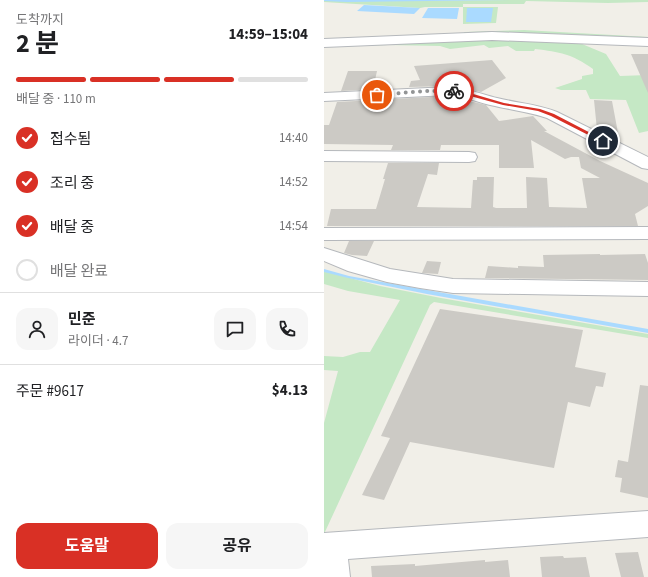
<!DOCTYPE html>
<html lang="ko">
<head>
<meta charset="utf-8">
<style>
  :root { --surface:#fff; --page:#f6f6f6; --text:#202124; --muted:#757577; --line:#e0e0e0; --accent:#d93025 }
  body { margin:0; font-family:"Source Sans 3","Noto Sans KR",sans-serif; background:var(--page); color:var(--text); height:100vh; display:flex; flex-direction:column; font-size:15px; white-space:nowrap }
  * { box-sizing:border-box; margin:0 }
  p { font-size:13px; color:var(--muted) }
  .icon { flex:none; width:22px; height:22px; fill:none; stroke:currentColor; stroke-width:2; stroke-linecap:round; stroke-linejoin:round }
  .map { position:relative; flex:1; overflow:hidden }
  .details { display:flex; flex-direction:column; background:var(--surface); width:324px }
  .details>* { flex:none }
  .pin { position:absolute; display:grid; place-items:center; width:34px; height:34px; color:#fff; margin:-17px; border:2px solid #fff; border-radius:50%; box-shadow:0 1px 4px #0007 }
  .courier { position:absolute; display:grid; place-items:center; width:40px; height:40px; margin:-20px; border:3px solid #d93025; border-radius:50%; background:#fff; color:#222; box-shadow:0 1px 5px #0007 }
  .summary em { font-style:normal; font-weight:700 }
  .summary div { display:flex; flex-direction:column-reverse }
  .summary { display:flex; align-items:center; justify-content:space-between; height:68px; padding:0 16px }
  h1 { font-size:26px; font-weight:700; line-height:30px }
  .bar { display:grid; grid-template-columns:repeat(4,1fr); gap:6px 4px; align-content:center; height:48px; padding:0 16px }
  .bar i { height:5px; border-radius:3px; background:var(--line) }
  .bar .on { background:var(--accent) }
  .bar p { grid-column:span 4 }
  .line { display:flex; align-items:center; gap:10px; padding:0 16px; border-top:1px solid var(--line) }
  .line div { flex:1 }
  .round { display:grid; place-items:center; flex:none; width:42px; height:42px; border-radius:12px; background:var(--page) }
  ol { padding:0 16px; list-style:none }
  li { display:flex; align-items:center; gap:12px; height:44px }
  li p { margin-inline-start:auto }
  li .icon { padding:4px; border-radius:50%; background:var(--accent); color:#fff; stroke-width:4 }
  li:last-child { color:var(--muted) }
  li i { width:22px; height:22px; border:2px solid var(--line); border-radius:50% }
  .action { display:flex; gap:8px; margin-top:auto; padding:8px 16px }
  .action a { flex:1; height:46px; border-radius:12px; background:var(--accent); color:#fff; font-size:16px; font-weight:700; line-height:46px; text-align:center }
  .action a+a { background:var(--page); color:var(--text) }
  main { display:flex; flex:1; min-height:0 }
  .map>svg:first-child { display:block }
</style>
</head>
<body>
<main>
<section class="details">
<div class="summary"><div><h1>2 분</h1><p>도착까지</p></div><em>14:59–15:04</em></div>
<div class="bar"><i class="on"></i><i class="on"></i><i class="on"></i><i></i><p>배달 중 · 110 m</p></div>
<ol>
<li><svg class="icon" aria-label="check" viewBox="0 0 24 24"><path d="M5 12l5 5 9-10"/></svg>접수됨<p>14:40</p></li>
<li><svg class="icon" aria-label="check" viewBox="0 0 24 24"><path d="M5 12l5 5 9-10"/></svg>조리 중<p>14:52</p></li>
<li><svg class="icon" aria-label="check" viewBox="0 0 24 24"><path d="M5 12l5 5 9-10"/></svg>배달 중<p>14:54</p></li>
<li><i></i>배달 완료</li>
</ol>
<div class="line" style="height:72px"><a class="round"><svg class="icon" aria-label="person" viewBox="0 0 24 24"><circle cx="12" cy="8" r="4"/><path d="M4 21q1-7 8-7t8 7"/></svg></a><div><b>민준</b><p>라이더 · 4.7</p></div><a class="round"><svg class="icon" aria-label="chat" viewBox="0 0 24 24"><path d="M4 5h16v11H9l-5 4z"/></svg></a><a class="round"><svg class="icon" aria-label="phone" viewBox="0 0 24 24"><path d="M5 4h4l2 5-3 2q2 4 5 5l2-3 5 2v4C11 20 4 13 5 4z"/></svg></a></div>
<div class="line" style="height:52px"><div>주문 #9617</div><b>$4.13</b></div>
<div class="action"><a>도움말</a><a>공유</a></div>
</section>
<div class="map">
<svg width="324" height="577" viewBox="0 0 324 577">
  <rect width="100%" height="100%" fill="#f1efe8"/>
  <!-- green -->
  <path fill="#c5e8c5" d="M187,0H324V2L284,3L202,1L200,4H139V7H174L172,23L139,24V7H101L96,8L0,2V1Z
    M200,30L324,37V40L140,34V32Z
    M169,38L274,43L258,44L282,54L296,76L324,75V131L315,133L302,100L266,99L262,90H237L231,88L258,79V76L269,74V69C248,54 236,52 211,49L210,51H192L184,46L165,48L160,45L126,49L116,46L64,45L0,47V45Z
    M0,271L56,286L117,298L324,334V338L110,302L106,305L0,534V423L14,371L0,370V356L19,357L36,352H46L76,300L24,291L0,284Z"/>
  <!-- water -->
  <path fill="#aadaff" d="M0,0H187L23,2L0,1Z
    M40,5L96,8L90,14L33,11Z
    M104,8H135L133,19L98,18Z
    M143,8H169L167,22H142Z"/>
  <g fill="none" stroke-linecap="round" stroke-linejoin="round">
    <!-- stream -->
    <path fill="#aadaff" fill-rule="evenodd" d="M0,269L25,276L103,290L324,329V333L103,294L24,278L0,272Z"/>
  </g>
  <!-- building -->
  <path fill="#cccac5" d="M307,54H324V93Z
    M168,60L182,78L157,92L125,86L85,87L87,81L96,80L90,66Z
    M24,71H53L49,89L17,91Z
    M125,96L162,105L175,121L209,116L223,131H220L276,161L324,183V206L311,214L314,226H3L7,209H52L61,179H59L64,163H115L113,175L104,174L93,207L147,208L149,180H153V177H170L169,207L172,208H203L202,177L223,178L225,207L263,208L258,178H276L257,168L255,157H247L241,159L207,140L210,168H175V145H117L116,150H67L69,145L0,144V125H5L13,102Z
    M270,100L288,101L294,133L278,132L273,130Z
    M25,241H50L43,256L28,255L20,253Z
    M276,254V255L321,254L324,263V280L161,278L164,266L194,268V266L220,267L219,255Z
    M103,261L117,262L114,274L98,273Z
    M116,309L259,330L251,367L282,373L279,387L272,386L266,407L244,402L230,468L86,442L60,500L38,495L66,438L57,436Z
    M316,385L324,386V498L296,492L298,478L291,477L294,460L304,462Z
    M314,552L320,577H297L291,553Z
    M239,556L240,558L262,557L266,577H218L216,557Z
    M161,560V562L184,560L186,577H48L47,566L91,564V566Z"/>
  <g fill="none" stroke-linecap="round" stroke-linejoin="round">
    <defs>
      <path id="minor" d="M168,32L324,38V46L168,40L0,47V39Z
        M125,87C142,88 157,94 173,98C193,103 214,104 233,112L324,157V169L318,168L223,118C206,112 188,110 171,106C155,103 141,96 125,95L0,101V93Z
        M0,151L145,152L151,153L153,157L151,161L145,162L0,161Z
        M324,227V239L0,240V228Z
        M0,248L66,269L129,279L324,282V296L129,293L96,288L63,282L24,271L0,261Z
        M324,511V537L24,559L26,577H0V533Z"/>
    </defs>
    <!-- minor casing -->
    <use href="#minor" stroke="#b5b8bc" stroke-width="2"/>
    <!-- minor -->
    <use href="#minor" fill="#fff" fill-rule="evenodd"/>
  </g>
  <!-- route -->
  <path fill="#d93025" d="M130,90L139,91L180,103L216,109L230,114L282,141L278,142L227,116L214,111L179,105L139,94L128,92Z"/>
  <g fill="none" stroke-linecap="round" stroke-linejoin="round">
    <!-- done -->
    <path stroke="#929495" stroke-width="4" stroke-dasharray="0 7.2" d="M53,95L101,91H130"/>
  </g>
</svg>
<div class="pin" style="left:53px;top:95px;background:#ea580c"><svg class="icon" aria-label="bag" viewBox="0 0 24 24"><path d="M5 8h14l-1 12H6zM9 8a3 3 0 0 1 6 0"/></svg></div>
<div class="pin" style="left:279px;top:141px;background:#1f2937"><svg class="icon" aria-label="home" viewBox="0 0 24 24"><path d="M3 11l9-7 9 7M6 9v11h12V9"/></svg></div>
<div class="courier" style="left:130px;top:91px"><svg class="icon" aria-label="bike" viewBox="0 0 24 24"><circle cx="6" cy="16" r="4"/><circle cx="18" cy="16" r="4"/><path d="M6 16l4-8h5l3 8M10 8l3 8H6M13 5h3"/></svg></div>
</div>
</main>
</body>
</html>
